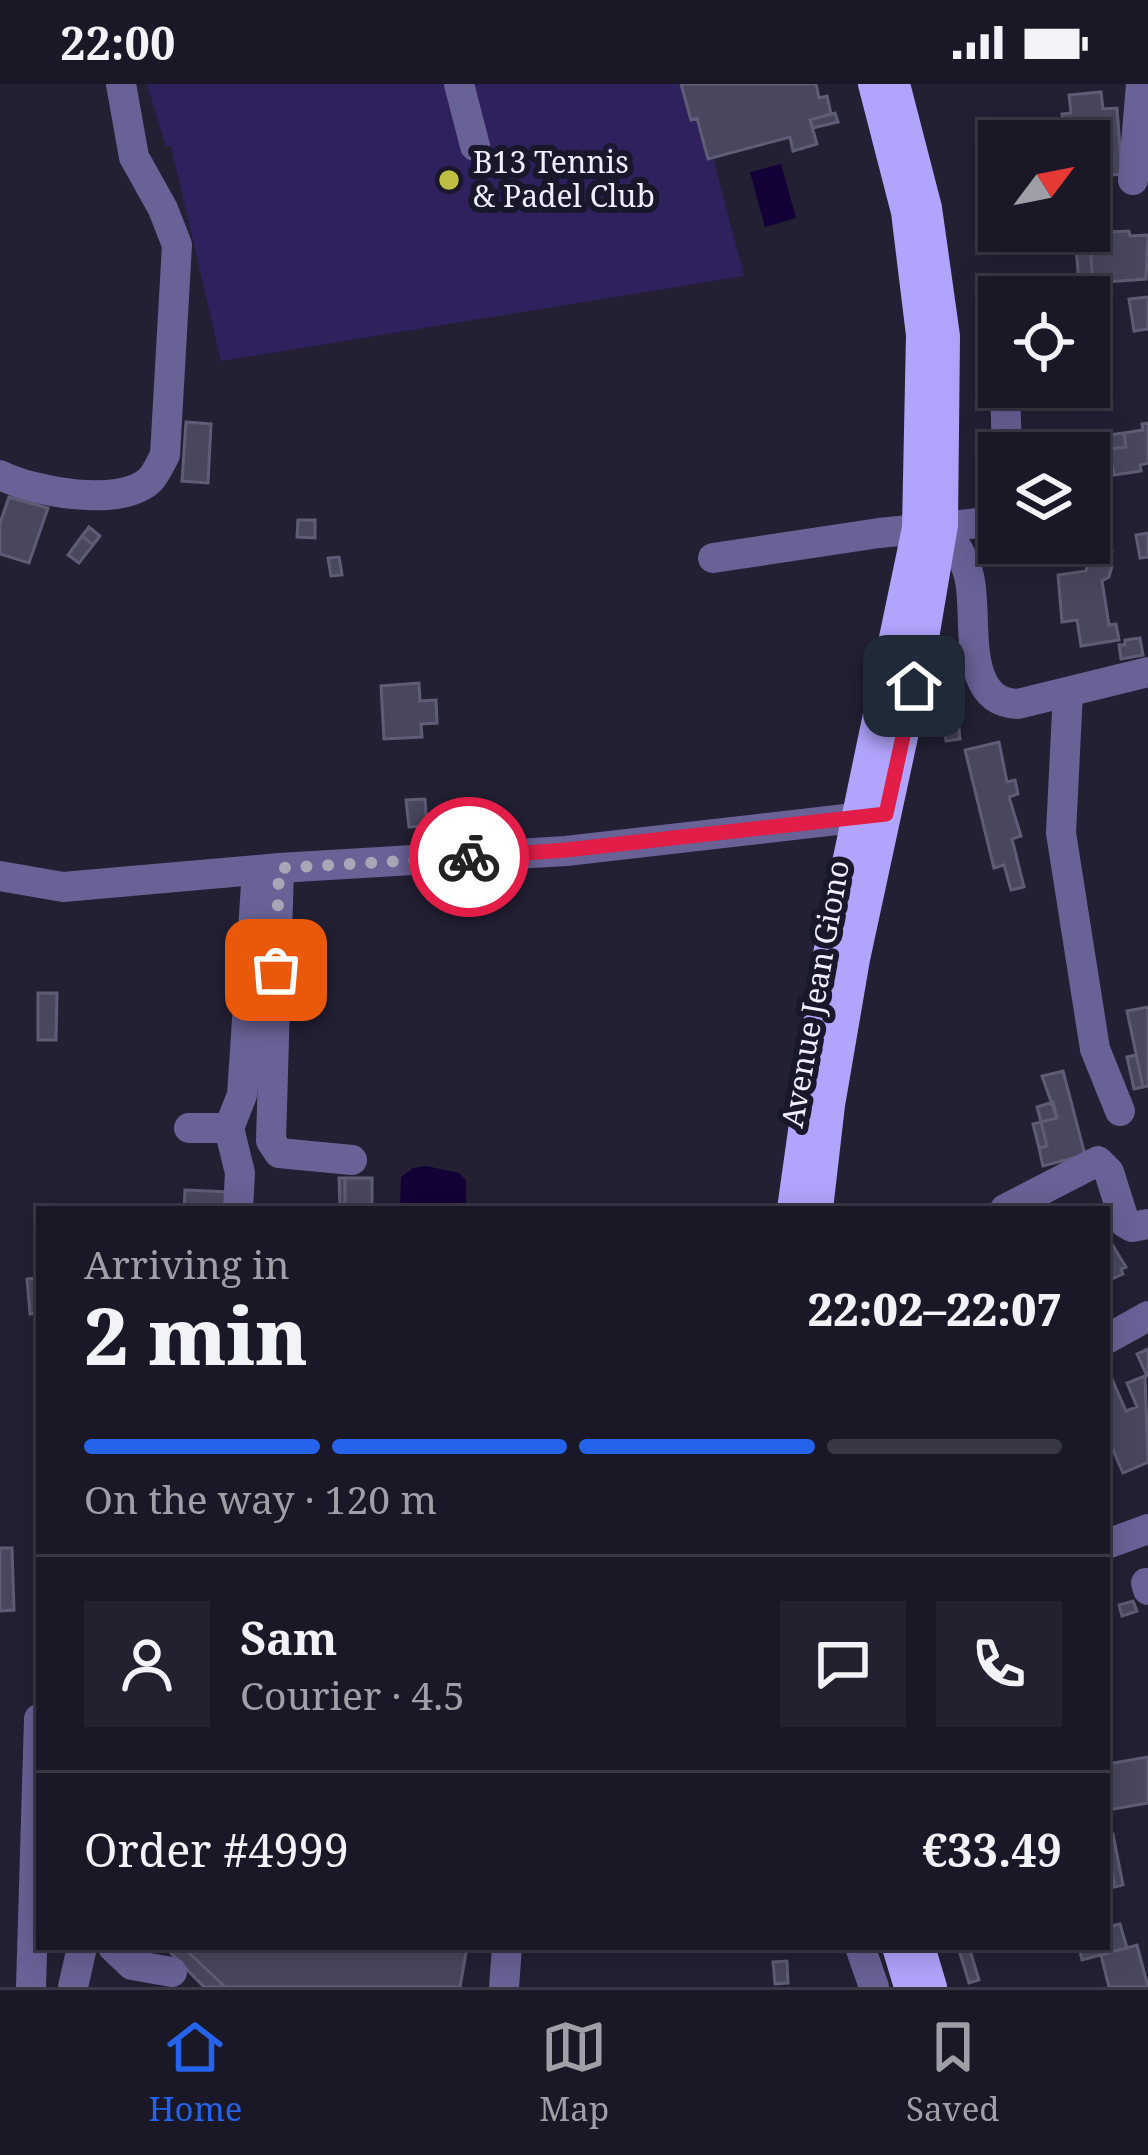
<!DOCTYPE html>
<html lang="en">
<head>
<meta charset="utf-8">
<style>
  :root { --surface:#1a1827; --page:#23212f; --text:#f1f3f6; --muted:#9fa0a7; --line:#383744; --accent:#2563eb }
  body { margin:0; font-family:"Noto Serif",serif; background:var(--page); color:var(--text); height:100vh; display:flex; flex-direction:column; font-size:45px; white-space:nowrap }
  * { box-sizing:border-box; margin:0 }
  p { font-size:39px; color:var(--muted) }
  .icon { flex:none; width:66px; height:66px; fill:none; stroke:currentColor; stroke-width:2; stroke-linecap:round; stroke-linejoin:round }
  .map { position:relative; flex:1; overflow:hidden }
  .drawer { position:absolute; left:36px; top:1122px; width:1074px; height:744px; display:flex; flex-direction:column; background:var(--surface); border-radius:0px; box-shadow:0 6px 30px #0003,0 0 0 3px var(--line) }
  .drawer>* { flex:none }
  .needle { width:78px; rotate:58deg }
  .buttons { position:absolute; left:978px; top:36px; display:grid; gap:24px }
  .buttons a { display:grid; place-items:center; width:132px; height:132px; border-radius:0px; background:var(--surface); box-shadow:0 6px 30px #0003,0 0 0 3px var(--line); font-size:60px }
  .pin { position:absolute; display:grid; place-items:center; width:102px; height:102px; color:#fff; margin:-51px; border-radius:24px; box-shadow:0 6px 18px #0006 }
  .courier { position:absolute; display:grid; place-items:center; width:120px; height:120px; margin:-60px; border:9px solid #e11d48; border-radius:50%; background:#fff; color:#222; box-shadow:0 3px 15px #0007 }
  .head em { font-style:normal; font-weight:800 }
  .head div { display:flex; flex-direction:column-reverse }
  .head { display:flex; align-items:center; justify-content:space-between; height:204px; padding:0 48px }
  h1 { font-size:78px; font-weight:800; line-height:90px }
  .bar { display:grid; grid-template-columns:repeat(4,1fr); gap:18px 12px; align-content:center; height:144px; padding:0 48px }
  .bar i { height:15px; border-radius:9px; background:var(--line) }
  .bar .active { background:var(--accent) }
  .bar p { grid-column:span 4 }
  .line { display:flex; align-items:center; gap:30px; padding:0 48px; border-top:3px solid var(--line) }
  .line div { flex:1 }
  .round { display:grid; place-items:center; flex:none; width:126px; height:126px; border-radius:0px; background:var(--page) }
  .status { display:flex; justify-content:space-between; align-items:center; height:84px; padding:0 60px; background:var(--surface); direction:ltr }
  .status svg { height:33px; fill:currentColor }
  .dock { display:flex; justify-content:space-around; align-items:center; height:168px; border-top:3px solid var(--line); background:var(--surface); font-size:33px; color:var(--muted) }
  .dock a { display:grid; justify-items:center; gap:6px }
  .dock .active { color:var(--accent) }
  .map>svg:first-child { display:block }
</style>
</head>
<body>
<div class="status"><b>22:00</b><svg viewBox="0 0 49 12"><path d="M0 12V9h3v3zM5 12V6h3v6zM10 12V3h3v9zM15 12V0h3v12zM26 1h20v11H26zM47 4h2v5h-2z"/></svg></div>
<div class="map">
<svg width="1148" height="1903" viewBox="0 0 1148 1903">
  <rect width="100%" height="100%" fill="#232034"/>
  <!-- garden -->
  <path fill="#2f205e" d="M147,0H694L744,192L221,277L171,62H166Z"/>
  <!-- water -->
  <path fill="#130037" d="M781,80L796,134L765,143L750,88Z
    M426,1082L459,1089L466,1096V1125H400L401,1093L413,1084Z"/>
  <!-- building -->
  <path fill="#49475d" stroke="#5f5d75" stroke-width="3" d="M681,0H816L819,14L827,12L831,30L810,36L817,60L793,67L790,53L708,75L697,34L691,36Z
    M1101,8L1103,25L1117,24L1122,90L1092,93L1089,57H1065L1062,30L1071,29L1069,11Z
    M835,29L838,38L813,44L810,36Z
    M1129,147L1130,152L1148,151L1146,195L1093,199L1089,149Z
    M1089,149L1093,199L1079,200L1075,150Z
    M1148,213V245L1134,247L1129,215Z
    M186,338L211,340L208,399L182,397Z
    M1148,339V379L1140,381L1141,387L1114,391L1109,365L1126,363L1124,349L1143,346L1142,340Z
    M1124,349L1126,363L1109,365L1107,351Z
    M9,413L48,424L29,479L0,470V439Z
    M298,436H315V454L297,453Z
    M89,443L100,452L93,461L82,452Z
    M1108,443L1112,467L1090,471L1089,447Z
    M1148,449V473L1140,474L1136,451Z
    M82,452L93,461L79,479L68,471Z
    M1096,472L1104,473L1112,482L1109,493L1102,497L1109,541L1116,540L1119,556L1081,562L1077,536L1062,538L1058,491L1086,487L1089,476Z
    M339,473L342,491L331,492L328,474Z
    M1140,554L1143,571L1121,575L1119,561H1125V556Z
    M419,599L420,617L436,616L437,639L421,640L422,653L384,655L381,602Z
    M958,635L960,655L946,657L944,637Z
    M999,658L1007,698L1015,696L1018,710L1009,713L1021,752L1012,755L1024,803L1011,806L1004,781L994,784L965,666Z
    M425,715L427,742L409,743L406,716Z
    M38,909H57L56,956H38Z
    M1148,923V1002L1143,1003L1127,927Z
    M1136,971L1143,1003L1134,1005L1127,973Z
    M1063,987L1085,1071L1043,1082L1039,1064L1047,1062L1041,1038L1057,1034L1042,992Z
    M1053,1018L1057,1034L1041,1038L1037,1023Z
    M1041,1038L1047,1062L1039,1064L1033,1040Z
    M339,1094H345V1124H340Z
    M345,1094H372V1125H321L345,1124Z
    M185,1106L229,1108L228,1125H184Z
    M1107,1152L1126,1183L1121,1185L1123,1190L1107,1197Z
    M39,1194V1229L30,1230L27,1195Z
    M1148,1265V1291L1147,1292L1137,1270Z
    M1145,1292L1148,1378L1123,1389L1107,1352V1297L1112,1295L1126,1327L1137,1323L1127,1299Z
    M0,1464H12L14,1526L0,1527Z
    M1133,1517L1137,1527L1122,1532L1119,1521Z
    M1148,1673V1719L1108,1726L1107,1680Z
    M1113,1750L1123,1801L1115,1803L1107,1763V1751Z
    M1107,1763L1115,1803L1107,1804Z
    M1120,1840L1127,1864L1082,1876L1079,1863H1107V1843Z
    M1137,1861L1148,1903H1109L1101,1871Z
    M165,1863H196L195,1868L186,1866L225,1903H204Z
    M196,1863H467L460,1903H225L186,1866L195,1868Z
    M958,1863H969L979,1896L969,1899Z
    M787,1877L788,1899L775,1900L773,1878Z"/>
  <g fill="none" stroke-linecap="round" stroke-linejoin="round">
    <!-- minor -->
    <path stroke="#696297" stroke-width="30" d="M459,0L475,62
      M1133,96L1141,0
      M1005,303L1007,369
      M0,391C33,408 121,424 150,396C156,390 161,378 165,371L177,161L163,125L134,73L121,0
      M991,437L999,403
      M943,441C953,457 964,473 969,492C979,532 959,618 1018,620L1148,588
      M713,474L879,449L999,437
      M1068,608L1061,749L1095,965L1120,1027
      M279,784L271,1057L279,1069L352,1076
      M0,792L63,803L279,784L566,767L880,731
      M189,1044H229L242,1011L257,786
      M229,1044L240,1089L238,1125
      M1005,1125L1098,1077L1109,1088L1125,1139L1132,1143L1148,1140
      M1107,1255L1148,1232
      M1107,1460L1148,1445
      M1146,1499L1148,1506
      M113,1863L132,1881L172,1888
      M860,1863L874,1903
      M31,1903L39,1635
      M73,1903L82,1863
      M504,1903L507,1863"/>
    <!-- major -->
    <path stroke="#b1a4fd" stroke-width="30" d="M792,1125L828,870L917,444L921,251L906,128L873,0
      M818,1125L830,1021L855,875L923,560L943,441L945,252L927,124L895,0
      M897,1863L909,1903
      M920,1863L932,1903"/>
  </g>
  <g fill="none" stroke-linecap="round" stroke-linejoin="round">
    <!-- done -->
    <path stroke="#a8a7b7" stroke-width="12" stroke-dasharray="0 21.6" d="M276,886L279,784L469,773"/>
    <!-- route -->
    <path stroke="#e11d48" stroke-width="15" d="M469,773L566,766L886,730L914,602"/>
  </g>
  <!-- markers -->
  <circle fill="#bebf42" stroke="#19172a" stroke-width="4.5" cx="449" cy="96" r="12"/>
  <g text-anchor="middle" stroke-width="12" stroke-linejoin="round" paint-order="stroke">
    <!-- poi labels -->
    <g font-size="30" fill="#f0effd" stroke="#19172a" text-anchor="start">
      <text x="473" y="89">B13 Tennis<tspan x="473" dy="34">&amp; Padel Club</tspan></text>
    </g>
    <!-- street labels -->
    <g font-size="30" fill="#f0effd" stroke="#19172a">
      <text transform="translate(816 910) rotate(-80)" y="10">Avenue Jean Giono</text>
    </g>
  </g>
</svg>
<div class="buttons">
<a><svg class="needle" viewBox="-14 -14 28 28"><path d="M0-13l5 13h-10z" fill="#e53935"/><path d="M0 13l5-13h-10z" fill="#9fa0a7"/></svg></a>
<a><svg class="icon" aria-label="locate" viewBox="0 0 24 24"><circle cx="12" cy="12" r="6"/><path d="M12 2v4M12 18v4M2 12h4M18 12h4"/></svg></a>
<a><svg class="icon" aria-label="layers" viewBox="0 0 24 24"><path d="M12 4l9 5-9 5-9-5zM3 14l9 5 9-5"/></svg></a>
</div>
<div class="pin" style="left:276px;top:886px;background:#ea580c"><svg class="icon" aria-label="bag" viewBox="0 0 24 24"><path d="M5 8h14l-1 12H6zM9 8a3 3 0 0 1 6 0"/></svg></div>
<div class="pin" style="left:914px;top:602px;background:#1f2937"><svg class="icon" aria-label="home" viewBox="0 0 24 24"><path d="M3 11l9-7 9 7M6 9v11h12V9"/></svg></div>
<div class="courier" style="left:469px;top:773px"><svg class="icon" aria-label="bike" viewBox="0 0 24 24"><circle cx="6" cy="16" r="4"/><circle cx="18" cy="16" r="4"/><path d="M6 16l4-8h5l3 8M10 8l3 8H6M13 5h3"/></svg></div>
<section class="drawer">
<div class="head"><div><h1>2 min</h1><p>Arriving in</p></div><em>22:02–22:07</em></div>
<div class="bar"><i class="active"></i><i class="active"></i><i class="active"></i><i></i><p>On the way · 120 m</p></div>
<div class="line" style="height:216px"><a class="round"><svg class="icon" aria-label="person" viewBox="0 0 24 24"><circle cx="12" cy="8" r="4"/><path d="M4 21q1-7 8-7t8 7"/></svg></a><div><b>Sam</b><p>Courier · 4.5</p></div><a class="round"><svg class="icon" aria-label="chat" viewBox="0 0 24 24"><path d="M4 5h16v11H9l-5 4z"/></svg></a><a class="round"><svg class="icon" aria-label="phone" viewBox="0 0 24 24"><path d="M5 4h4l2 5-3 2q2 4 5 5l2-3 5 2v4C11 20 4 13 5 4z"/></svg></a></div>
<div class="line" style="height:156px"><div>Order #4999</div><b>€33.49</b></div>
</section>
</div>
<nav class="dock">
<a class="active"><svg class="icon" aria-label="home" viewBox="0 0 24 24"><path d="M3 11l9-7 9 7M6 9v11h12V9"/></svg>Home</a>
<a><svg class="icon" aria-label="map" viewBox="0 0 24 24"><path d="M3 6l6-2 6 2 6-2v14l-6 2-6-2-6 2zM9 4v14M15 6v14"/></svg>Map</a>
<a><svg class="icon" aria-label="saved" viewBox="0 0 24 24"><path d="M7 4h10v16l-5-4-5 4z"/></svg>Saved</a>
</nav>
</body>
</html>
